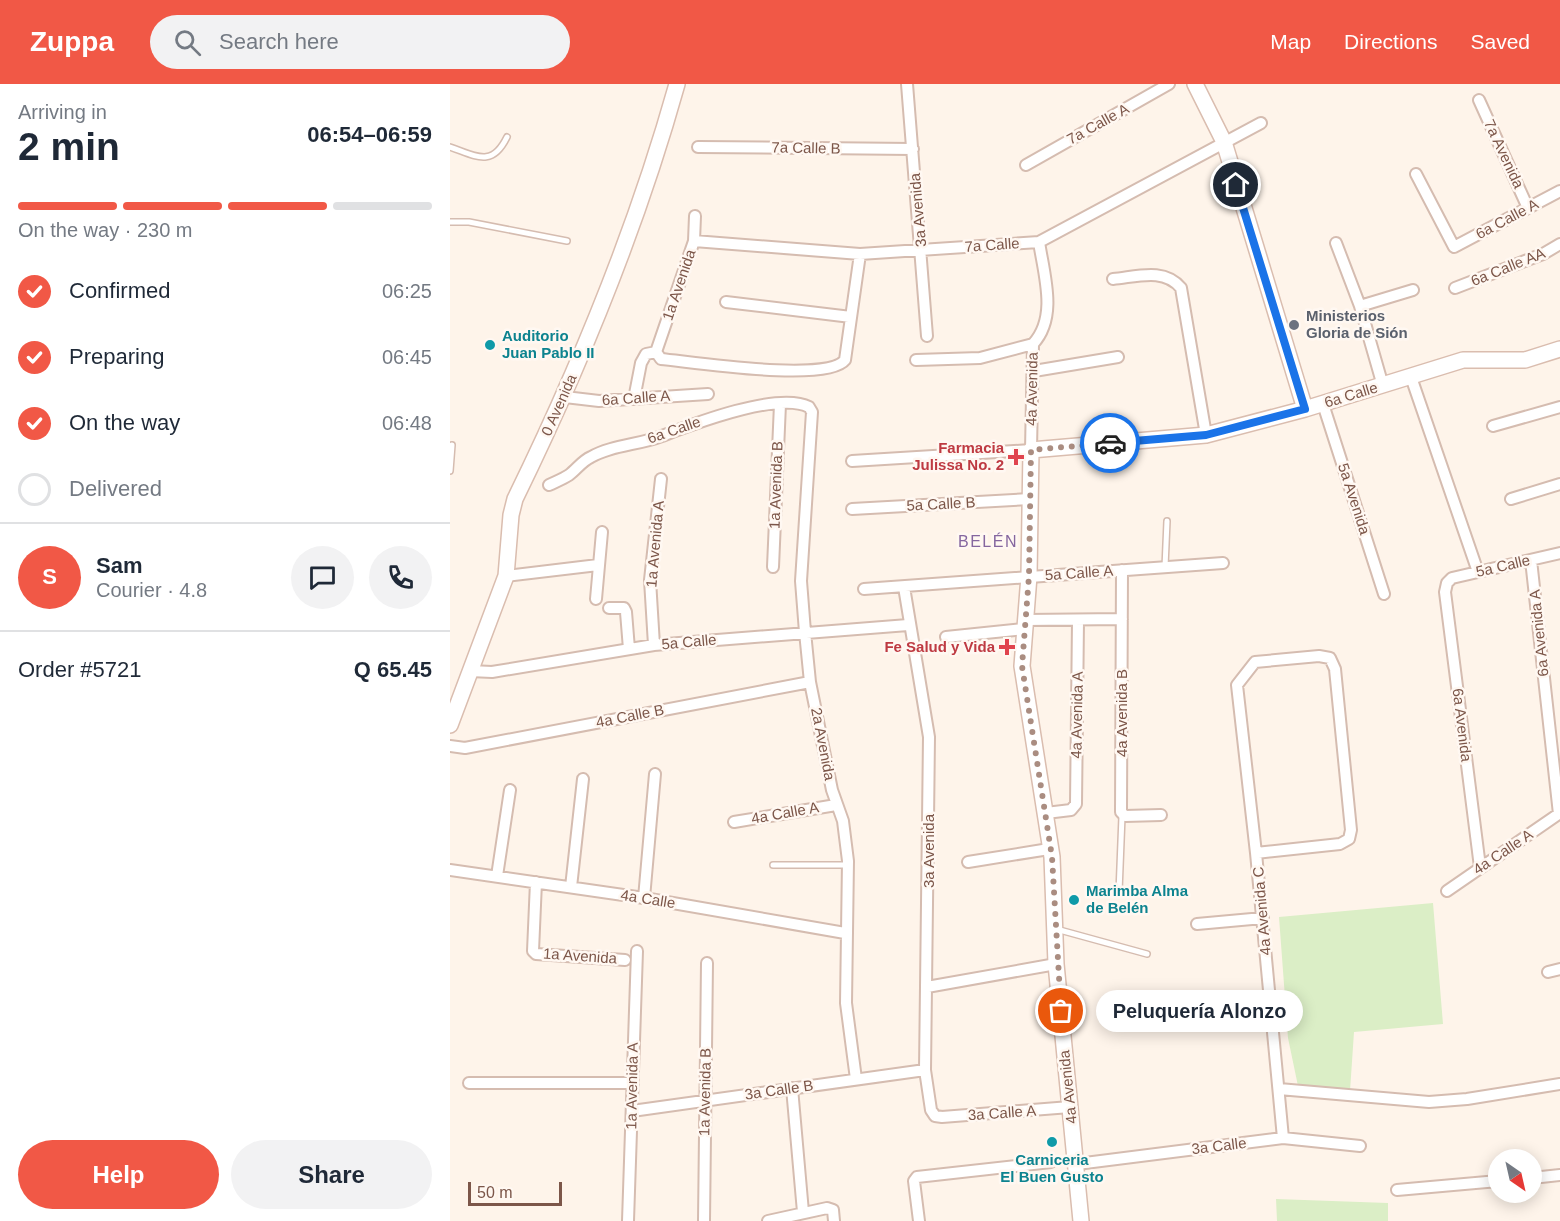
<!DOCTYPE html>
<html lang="en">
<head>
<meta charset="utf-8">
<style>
  :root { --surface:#fff; --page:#f2f2f3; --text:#1f2937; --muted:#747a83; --line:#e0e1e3; --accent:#f15846 }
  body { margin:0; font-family:Arial,sans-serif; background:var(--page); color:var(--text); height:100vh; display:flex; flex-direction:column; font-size:22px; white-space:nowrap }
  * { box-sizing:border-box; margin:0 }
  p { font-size:20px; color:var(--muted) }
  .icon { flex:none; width:33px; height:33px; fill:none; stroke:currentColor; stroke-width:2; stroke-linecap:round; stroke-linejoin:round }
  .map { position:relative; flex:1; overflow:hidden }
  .side { display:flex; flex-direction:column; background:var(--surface); width:450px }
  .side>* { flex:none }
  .needle { width:39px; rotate:146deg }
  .fabs { position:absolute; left:1038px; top:1065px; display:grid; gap:12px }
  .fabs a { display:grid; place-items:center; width:54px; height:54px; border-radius:50%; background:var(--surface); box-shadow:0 3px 15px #0003; font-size:30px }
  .scale { position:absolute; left:18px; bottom:15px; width:94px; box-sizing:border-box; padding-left:6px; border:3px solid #7c5649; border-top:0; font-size:16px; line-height:21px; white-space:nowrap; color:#7c5649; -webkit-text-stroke:4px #fff8f2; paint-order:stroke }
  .pin { position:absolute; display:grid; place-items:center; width:51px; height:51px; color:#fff; margin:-26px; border:3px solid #fff; border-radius:50%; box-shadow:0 2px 6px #0007 }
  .courier { position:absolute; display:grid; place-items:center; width:60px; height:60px; margin:-30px; border:4px solid #1a73e8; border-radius:50%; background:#fff; color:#222; box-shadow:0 2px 8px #0007 }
  .bubble { position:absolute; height:42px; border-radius:21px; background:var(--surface); box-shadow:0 3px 15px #0003; font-size:20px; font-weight:700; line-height:42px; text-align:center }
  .head em { font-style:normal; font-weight:700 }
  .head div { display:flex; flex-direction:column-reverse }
  .head { display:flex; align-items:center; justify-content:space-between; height:102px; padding:0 18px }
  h1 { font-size:39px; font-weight:700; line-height:45px }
  .bar { display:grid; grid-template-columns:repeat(4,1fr); gap:9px 6px; align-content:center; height:72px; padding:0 18px }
  .bar i { height:8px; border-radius:4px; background:var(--line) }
  .bar .on { background:var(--accent) }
  .bar p { grid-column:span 4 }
  .line { display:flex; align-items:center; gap:15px; padding:0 18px; border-top:2px solid var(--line) }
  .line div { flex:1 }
  .round { display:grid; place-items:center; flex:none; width:63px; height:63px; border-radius:32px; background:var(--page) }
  ol { padding:0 18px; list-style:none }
  li { display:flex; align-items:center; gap:18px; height:66px }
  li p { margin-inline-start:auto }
  li .icon { padding:6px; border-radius:50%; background:var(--accent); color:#fff; stroke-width:4 }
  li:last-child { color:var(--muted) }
  li i { width:33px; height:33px; border:3px solid var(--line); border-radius:50% }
  .button { display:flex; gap:12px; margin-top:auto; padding:12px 18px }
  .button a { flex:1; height:69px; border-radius:36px; background:var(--accent); color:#fff; font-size:24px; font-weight:700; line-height:69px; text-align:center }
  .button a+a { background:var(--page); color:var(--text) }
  header { display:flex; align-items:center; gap:36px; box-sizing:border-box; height:84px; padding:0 30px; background:var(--accent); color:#fff }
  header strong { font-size:28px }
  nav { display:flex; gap:33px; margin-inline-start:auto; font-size:21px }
  .search { width:420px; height:54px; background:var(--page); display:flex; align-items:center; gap:15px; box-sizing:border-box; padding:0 21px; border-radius:33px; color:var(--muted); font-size:22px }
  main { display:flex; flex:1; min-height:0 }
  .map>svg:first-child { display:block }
</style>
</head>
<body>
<header>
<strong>Zuppa</strong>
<div class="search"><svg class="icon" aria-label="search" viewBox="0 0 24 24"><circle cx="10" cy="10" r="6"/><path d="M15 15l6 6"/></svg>Search here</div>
<nav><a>Map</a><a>Directions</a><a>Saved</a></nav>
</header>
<main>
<section class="side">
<div class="head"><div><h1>2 min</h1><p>Arriving in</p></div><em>06:54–06:59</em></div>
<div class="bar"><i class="on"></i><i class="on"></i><i class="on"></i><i></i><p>On the way · 230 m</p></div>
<ol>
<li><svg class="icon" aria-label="check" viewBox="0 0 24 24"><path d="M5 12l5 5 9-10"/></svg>Confirmed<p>06:25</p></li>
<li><svg class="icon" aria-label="check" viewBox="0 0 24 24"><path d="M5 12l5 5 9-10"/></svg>Preparing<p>06:45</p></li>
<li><svg class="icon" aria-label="check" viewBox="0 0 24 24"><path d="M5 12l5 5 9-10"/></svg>On the way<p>06:48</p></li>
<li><i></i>Delivered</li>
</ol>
<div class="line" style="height:108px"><b class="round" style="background:var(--accent);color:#fff">S</b><div><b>Sam</b><p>Courier · 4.8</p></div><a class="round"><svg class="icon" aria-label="chat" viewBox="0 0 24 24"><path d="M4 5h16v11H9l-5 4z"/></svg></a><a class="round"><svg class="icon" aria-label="phone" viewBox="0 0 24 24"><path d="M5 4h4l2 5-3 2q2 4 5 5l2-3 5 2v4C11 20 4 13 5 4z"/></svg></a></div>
<div class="line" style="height:78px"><div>Order #5721</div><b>Q 65.45</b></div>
<div class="button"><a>Help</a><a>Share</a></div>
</section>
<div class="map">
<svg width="1110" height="1137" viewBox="0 0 1110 1137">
  <rect width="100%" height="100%" fill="#fef4ea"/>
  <!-- green -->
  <path fill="#dbeec6" d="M983,819L993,940L904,948L900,1007L848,1002L838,954L829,833Z
    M826,1115L938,1119V1137H827Z"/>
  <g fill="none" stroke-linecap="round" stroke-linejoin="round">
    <defs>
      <path id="lane" d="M0,63C26,72 42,84 57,53
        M0,138H19L117,157
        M0,387L2,361
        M715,483L717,437
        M323,781H398
        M669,808L672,732
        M606,845L697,870"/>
      <path id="street" d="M457,0L477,252
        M1029,16L1078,124
        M248,63L463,65
        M576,81L719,0
        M966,90L1004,163L1110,107
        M244,157L410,170L589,158L811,39
        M886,159L910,222L933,302
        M663,195C686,193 714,183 731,204L756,351
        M1005,204L1093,170L1110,160
        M276,218L401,233
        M910,222L963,206
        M206,268L211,275C243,278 377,299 395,276L410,170
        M206,268L244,157L245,132
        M466,276L530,274L583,260
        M584,287L668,273
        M961,293L1028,488
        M115,313L149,317L258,310
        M184,315L191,279L196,270L206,268
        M873,320L934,510
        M1043,342L1110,323
        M402,377L581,366L583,260C608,233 594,191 589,158
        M99,401C105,398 113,395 119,391C127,385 132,377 141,373C162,361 189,361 212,352C243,340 328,307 359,323L362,328L351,497L355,548L360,598L382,706L393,737L398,777L396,919L406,995
        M1061,415L1110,400
        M402,425L580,415
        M1081,476L1109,730
        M323,483L330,320
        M672,486L671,728L675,732L711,731
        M56,492L148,481
        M454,503L479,653L475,986L481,1026L485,1032L492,1033L620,1023
        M414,505L773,479
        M146,515L152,448
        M159,524H174L176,528L179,565
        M575,536L672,535
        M496,553L574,545
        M204,561L200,496L211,395
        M20,587L42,588L204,561L458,541
        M0,662L15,664L360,598
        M596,729L621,726L626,720L628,537
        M284,738L386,721
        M806,769L890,760L899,755L901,746L885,585L880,574L869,572L805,578L787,601L806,769L833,1054
        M518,778L599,765
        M1030,783L995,508L997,499L1002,494L1110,469
        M0,786L194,814L395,849
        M47,792L60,706
        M86,798L83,867L86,870L175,876
        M121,803L133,695
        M997,807L1110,729
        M194,814L205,690
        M747,840L813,834
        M1098,888L1110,885
        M477,903L606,880
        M19,999H181
        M342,1004L353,1128
        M829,1005L979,1018L1017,1015L1110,1000
        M182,1027L475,986
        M627,1080L833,1054L910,1062
        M1082,1094L1110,1091
        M947,1106L1048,1097
        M178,1137L187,867
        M254,1137L257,879
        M318,1137L377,1124L383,1126L384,1137
        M469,1137L464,1097L467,1093L601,1078"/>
      <path id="secondary" d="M745,0L774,58L855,325
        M0,641L56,492L61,431L65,415C130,282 187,143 227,0
        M631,1137L606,880L602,773L572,582L579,492L581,366L756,351L855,325L1013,276H1075L1110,265"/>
    </defs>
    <!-- lane casing -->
    <use href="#lane" stroke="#d5bcb0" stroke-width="8"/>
    <!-- street casing -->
    <use href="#street" stroke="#d5bcb0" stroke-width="14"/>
    <!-- secondary casing -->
    <use href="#secondary" stroke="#dabdaf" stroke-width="18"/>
    <!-- lane -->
    <use href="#lane" stroke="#fff" stroke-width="5"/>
    <!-- street -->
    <use href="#street" stroke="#fff" stroke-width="10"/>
    <!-- secondary -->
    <use href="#secondary" stroke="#fff" stroke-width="15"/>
  </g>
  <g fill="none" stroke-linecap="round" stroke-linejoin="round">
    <!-- done -->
    <path stroke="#aa8d81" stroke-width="6" stroke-dasharray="0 10.8" d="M611,927L602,773L572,582L579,492L581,366L660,359"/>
    <!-- route -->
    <path stroke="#1a73e8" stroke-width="8" d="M660,359L756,351L855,325L786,101"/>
  </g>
  <!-- markers -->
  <circle fill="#6b7280" stroke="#fff8f2" stroke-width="2" cx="844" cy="241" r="6"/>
  <g fill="#0f9aa8" stroke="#fff8f2" stroke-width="2">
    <circle cx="40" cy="261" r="6"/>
    <circle cx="624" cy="816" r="6"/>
    <circle cx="602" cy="1058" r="6"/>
  </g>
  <g fill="#e0444e" stroke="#fff8f2" stroke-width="2">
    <path d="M563 364h6v6h6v6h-6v6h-6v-6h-6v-6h6z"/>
    <path d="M554 554h6v6h6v6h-6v6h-6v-6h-6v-6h6z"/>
  </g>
  <g text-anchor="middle" stroke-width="5" stroke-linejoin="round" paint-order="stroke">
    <!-- street labels -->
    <g font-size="15" fill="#7c5649" stroke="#fff8f2">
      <text transform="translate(648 40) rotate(-29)" y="5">7a Calle A</text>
      <text transform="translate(356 64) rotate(1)" y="5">7a Calle B</text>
      <text transform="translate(1054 70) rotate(65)" y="5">7a Avenida</text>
      <text transform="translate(468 126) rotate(-95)" y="5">3a Avenida</text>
      <text transform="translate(1057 135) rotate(-28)" y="5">6a Calle A</text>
      <text transform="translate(542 161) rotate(-4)" y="5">7a Calle</text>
      <text transform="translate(1058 183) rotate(-22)" y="5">6a Calle AA</text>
      <text transform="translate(229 201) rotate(-71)" y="5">1a Avenida</text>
      <text transform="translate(582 305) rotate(-89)" y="5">4a Avenida</text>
      <text transform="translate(901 311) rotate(-17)" y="5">6a Calle</text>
      <text transform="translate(186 314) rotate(-4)" y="5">6a Calle A</text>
      <text transform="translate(109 321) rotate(-66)" y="5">0 Avenida</text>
      <text transform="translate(224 346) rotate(-19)" y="5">6a Calle</text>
      <text transform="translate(326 401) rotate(-88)" y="5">1a Avenida B</text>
      <text transform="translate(904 415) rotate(72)" y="5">5a Avenida</text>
      <text transform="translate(491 420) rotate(-3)" y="5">5a Calle B</text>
      <text transform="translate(205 460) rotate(-85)" y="5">1a Avenida A</text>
      <text transform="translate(1053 482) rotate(-13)" y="5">5a Calle</text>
      <text transform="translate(629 489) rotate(-4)" y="5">5a Calle A</text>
      <text transform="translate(1089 549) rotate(-96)" y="5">6a Avenida A</text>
      <text transform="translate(239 558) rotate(-5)" y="5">5a Calle</text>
      <text transform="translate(672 629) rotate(-90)" y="5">4a Avenida B</text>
      <text transform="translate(627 631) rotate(-89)" y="5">4a Avenida A</text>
      <text transform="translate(180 632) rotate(-11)" y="5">4a Calle B</text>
      <text transform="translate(1012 641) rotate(83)" y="5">6a Avenida</text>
      <text transform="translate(373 660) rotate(79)" y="5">2a Avenida</text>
      <text transform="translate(335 729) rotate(-10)" y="5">4a Calle A</text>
      <text transform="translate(479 767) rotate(-90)" y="5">3a Avenida</text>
      <text transform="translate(1053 768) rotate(-34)" y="5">4a Calle A</text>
      <text transform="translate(198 815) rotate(9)" y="5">4a Calle</text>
      <text transform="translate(812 827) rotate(-95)" y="5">4a Avenida C</text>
      <text transform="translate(130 872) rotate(4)" y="5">1a Avenida</text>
      <text transform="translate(182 1002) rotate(-89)" y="5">1a Avenida A</text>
      <text transform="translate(618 1003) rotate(-96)" y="5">4a Avenida</text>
      <text transform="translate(329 1006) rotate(-8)" y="5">3a Calle B</text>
      <text transform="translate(255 1008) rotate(-89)" y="5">1a Avenida B</text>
      <text transform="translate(552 1029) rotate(-4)" y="5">3a Calle A</text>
      <text transform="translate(769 1062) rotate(-7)" y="5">3a Calle</text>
    </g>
    <!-- worship labels -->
    <g font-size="15" font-weight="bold" fill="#5b616d" stroke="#fff8f2" text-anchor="start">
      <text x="856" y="237">Ministerios<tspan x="856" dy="17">Gloria de Sión</tspan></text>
    </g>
    <!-- culture labels -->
    <g font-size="15" font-weight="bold" fill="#0d838f" stroke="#fff8f2" text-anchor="start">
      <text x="52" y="257">Auditorio<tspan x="52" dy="17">Juan Pablo II</tspan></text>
      <text x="636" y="812">Marimba Alma<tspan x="636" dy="17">de Belén</tspan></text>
      <text x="602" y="1081" text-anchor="middle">Carniceria<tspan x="602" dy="17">El Buen Gusto</tspan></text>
    </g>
    <!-- health labels -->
    <g font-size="15" font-weight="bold" fill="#be3a42" stroke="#fff8f2" text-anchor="end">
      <text x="554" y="369">Farmacia<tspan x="554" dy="17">Julissa No. 2</tspan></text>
      <text x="545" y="568">Fe Salud y Vida</text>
    </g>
    <!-- neighbourhood labels -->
    <g font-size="16" letter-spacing="1.5" fill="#85669f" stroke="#fff8f2">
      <text x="538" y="463">BELÉN</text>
    </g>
  </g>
</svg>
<div class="fabs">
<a><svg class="needle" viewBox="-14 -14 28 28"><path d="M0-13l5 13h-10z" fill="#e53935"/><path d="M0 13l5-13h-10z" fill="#747a83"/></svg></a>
</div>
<div class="scale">50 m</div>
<div class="pin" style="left:611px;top:927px;background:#ea580c"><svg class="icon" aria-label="bag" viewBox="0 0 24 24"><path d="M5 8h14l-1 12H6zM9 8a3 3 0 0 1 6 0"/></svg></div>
<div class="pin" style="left:786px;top:101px;background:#1f2937"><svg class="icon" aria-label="home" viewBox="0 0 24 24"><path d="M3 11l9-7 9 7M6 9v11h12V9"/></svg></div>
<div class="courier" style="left:660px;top:359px"><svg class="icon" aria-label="car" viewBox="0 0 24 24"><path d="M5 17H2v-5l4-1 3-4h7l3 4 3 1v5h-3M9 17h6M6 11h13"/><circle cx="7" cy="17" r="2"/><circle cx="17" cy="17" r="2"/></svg></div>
<div class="bubble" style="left:646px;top:906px;width:207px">Peluquería Alonzo</div>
</div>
</main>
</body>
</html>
